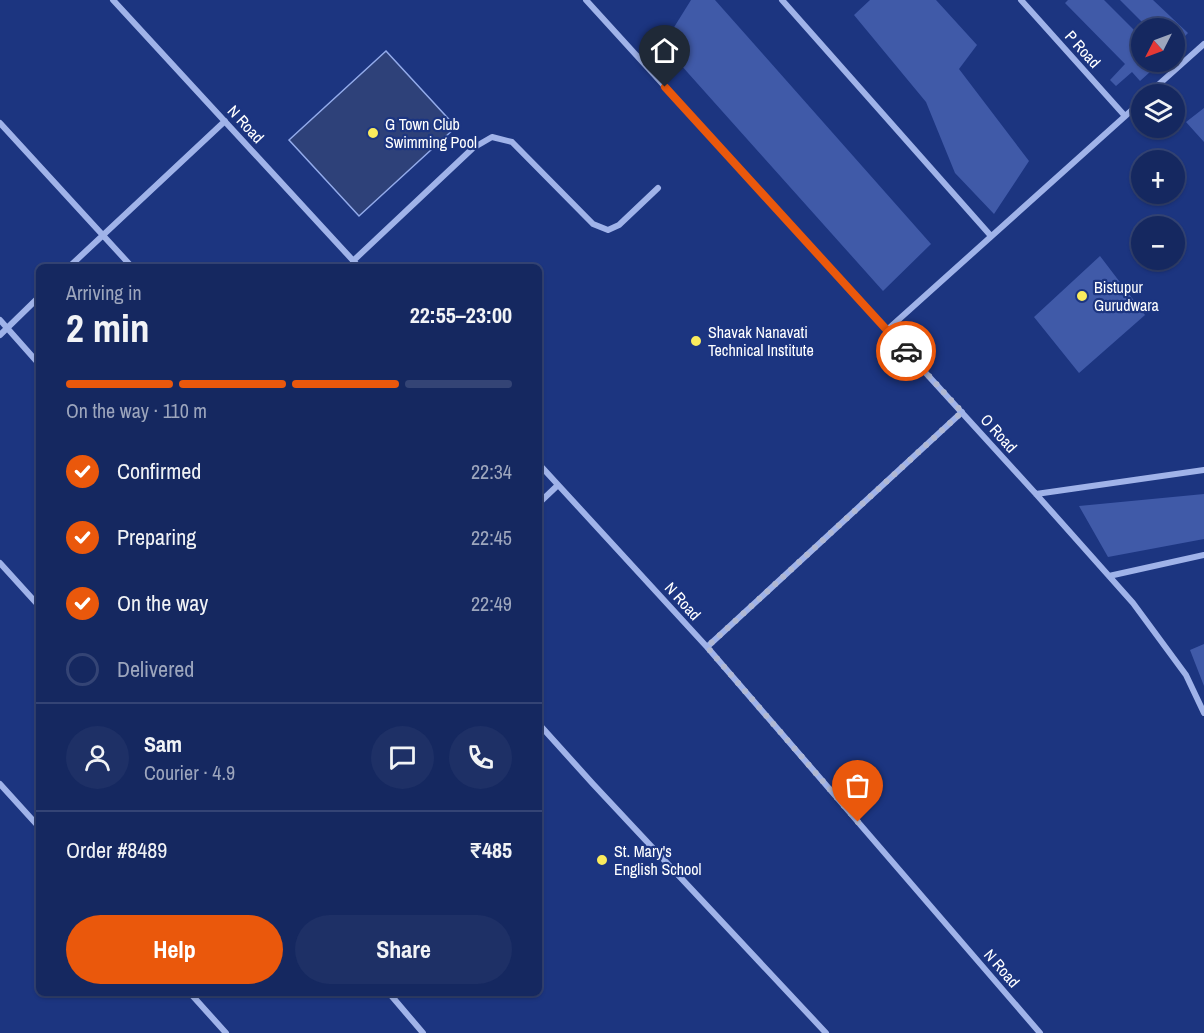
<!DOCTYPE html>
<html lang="en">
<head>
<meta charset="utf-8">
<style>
  :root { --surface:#152860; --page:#1e3066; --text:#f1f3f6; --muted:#9da6bd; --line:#344475; --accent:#ea580c }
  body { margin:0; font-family:"Archivo Narrow",sans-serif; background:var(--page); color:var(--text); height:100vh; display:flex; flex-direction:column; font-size:22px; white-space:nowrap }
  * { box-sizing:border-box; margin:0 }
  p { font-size:20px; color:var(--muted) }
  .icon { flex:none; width:33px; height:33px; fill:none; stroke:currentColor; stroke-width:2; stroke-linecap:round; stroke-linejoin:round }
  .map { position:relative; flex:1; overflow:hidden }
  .panel { position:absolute; left:36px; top:264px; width:506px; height:732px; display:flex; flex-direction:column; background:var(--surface); border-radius:9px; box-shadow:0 2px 4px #0004,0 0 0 2px var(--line) }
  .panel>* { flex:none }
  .needle { width:39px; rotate:228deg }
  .buttons { position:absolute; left:1131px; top:18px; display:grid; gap:12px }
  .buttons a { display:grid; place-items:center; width:54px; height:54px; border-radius:50%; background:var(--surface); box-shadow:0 2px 4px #0004,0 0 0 2px var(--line); font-size:30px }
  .pin { position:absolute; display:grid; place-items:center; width:51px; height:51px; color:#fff; margin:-62px -26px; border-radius:50% 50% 50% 0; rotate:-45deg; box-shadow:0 0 6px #0007 }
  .pin .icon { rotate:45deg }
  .courier { position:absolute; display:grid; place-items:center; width:60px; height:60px; margin:-30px; border:4px solid #ea580c; border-radius:50%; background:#fff; color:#222; box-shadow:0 2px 8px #0007 }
  .summary em { font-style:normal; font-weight:800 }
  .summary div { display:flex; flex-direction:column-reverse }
  .summary { display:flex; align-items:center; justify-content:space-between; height:102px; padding:0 30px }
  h1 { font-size:39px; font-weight:800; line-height:45px }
  .bar { display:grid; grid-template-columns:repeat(4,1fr); gap:9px 6px; align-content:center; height:72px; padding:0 30px }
  .bar i { height:8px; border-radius:4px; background:var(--line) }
  .bar .on { background:var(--accent) }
  .bar p { grid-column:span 4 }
  .line { display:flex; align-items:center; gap:15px; padding:0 30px; border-top:2px solid var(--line) }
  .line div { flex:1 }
  .round { display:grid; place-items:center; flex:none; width:63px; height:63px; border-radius:32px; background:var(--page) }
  ol { padding:0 30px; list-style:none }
  li { display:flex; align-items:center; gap:18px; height:66px }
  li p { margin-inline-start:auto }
  li .icon { padding:6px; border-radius:50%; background:var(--accent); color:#fff; stroke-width:4 }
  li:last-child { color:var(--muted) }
  li i { width:33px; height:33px; border:3px solid var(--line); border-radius:50% }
  .primary-button { display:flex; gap:12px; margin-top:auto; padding:12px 30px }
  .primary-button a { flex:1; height:69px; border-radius:36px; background:var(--accent); color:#fff; font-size:24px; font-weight:800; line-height:69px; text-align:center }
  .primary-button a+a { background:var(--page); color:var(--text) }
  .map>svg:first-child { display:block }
</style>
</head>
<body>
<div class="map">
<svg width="1204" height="1033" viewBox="0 0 1204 1033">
  <rect width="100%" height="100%" fill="#1c3580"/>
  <!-- water -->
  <path fill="#2e4179" stroke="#93abeb" stroke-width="1.5" d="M386,51L456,127L359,216L289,140Z"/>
  <!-- building -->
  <path fill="#405aa8" d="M691,0H715L931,244L883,291L663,45Z
    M870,0H936L977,45L959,69L1029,161L994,214L955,173L926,102L854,15Z
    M1068,0H1104L1142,38V62H1161L1140,81L1132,72L1116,86L1110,80L1125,64L1065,3Z
    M1120,0H1153L1188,33L1174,47V28H1148Z
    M1204,108V142L1186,122Z
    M1100,256L1145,315L1079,373L1034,317Z
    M1204,494V539L1108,557L1079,506Z
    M1204,644V686L1190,650Z"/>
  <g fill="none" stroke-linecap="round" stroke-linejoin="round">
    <!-- minor -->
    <path stroke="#a0b3e9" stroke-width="6" d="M113,0L359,267
      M586,0L1036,494L1133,603L1186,675L1204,713
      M782,0L991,236
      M1021,0L1125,116
      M1148,94L1204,44
      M0,123L132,267
      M353,261L473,148L492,137L512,142L593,224L608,230L619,225L658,188
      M69,267L225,121
      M0,320L39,364
      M887,330L1142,101
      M0,335L39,297
      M538,463L707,647L1040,1033
      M1036,494L1204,470
      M538,504L558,485
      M0,563L39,606
      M1109,576L1204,555
      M707,647L962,412
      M538,723L593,784L826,1033
      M0,784L39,827
      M190,993L226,1033
      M389,993L423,1033"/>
  </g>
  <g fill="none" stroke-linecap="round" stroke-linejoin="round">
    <!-- done -->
    <path stroke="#b0b8d3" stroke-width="6" stroke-dasharray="0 10.8" d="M858,822L707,647L962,412L906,351"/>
    <!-- route -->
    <path stroke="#ea580c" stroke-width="8" d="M665,87L906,351"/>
  </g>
  <!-- markers -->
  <g fill="#faeb5d" stroke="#1c3580" stroke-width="2">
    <circle cx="373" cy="133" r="6"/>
    <circle cx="1082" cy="296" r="6"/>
    <circle cx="696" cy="341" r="6"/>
    <circle cx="602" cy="860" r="6"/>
  </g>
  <g text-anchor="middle" stroke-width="4.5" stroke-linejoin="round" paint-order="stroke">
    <!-- street labels -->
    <g font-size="16" fill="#fff" stroke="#1c3580">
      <text transform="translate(1083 49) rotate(48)" y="6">P Road</text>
      <text transform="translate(246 124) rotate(47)" y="6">N Road</text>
      <text transform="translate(999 433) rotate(48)" y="6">O Road</text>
      <text transform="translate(683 601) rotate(48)" y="6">N Road</text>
      <text transform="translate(1002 968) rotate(49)" y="6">N Road</text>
    </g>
    <!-- poi labels -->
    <g font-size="16" fill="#fff" stroke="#1c3580" text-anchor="start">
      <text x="385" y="130">G Town Club<tspan x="385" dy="18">Swimming Pool</tspan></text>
      <text x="1094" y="293">Bistupur<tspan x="1094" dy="18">Gurudwara</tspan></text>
      <text x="708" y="338">Shavak Nanavati<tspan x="708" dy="18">Technical Institute</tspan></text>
      <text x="614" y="857">St. Mary's<tspan x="614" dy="18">English School</tspan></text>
    </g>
  </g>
</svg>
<div class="buttons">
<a><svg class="needle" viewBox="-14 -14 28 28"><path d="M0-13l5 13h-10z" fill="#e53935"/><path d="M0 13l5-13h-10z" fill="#9da6bd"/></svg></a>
<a><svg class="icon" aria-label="layers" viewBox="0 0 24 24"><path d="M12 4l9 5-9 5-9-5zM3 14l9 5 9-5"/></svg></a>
<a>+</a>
<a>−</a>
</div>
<div class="pin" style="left:858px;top:822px;background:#ea580c"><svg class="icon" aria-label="bag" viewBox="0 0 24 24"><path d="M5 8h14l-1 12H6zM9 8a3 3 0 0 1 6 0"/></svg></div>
<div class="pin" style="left:665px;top:87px;background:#1f2937"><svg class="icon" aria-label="home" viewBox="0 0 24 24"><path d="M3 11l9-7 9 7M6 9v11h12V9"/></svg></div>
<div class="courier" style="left:906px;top:351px"><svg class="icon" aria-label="car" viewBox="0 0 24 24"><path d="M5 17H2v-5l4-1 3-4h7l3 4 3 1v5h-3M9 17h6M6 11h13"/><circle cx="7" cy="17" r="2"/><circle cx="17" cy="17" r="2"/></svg></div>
<section class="panel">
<div class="summary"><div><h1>2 min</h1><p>Arriving in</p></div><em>22:55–23:00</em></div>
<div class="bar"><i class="on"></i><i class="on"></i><i class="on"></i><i></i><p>On the way · 110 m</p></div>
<ol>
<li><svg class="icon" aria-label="check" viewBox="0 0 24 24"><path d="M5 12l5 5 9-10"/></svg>Confirmed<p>22:34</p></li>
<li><svg class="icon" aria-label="check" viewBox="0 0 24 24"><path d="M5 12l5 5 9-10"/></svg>Preparing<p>22:45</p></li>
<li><svg class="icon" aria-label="check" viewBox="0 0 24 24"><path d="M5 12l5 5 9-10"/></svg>On the way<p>22:49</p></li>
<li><i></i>Delivered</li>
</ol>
<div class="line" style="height:108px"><a class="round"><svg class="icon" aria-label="person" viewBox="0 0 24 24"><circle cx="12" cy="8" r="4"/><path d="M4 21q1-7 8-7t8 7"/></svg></a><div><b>Sam</b><p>Courier · 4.9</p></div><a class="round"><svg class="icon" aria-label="chat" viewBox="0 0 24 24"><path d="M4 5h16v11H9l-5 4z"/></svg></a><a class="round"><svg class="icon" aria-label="phone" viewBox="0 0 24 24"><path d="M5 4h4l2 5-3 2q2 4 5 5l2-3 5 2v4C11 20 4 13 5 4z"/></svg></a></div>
<div class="line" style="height:78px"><div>Order #8489</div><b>₹485</b></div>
<div class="primary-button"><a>Help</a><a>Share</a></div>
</section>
</div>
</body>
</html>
